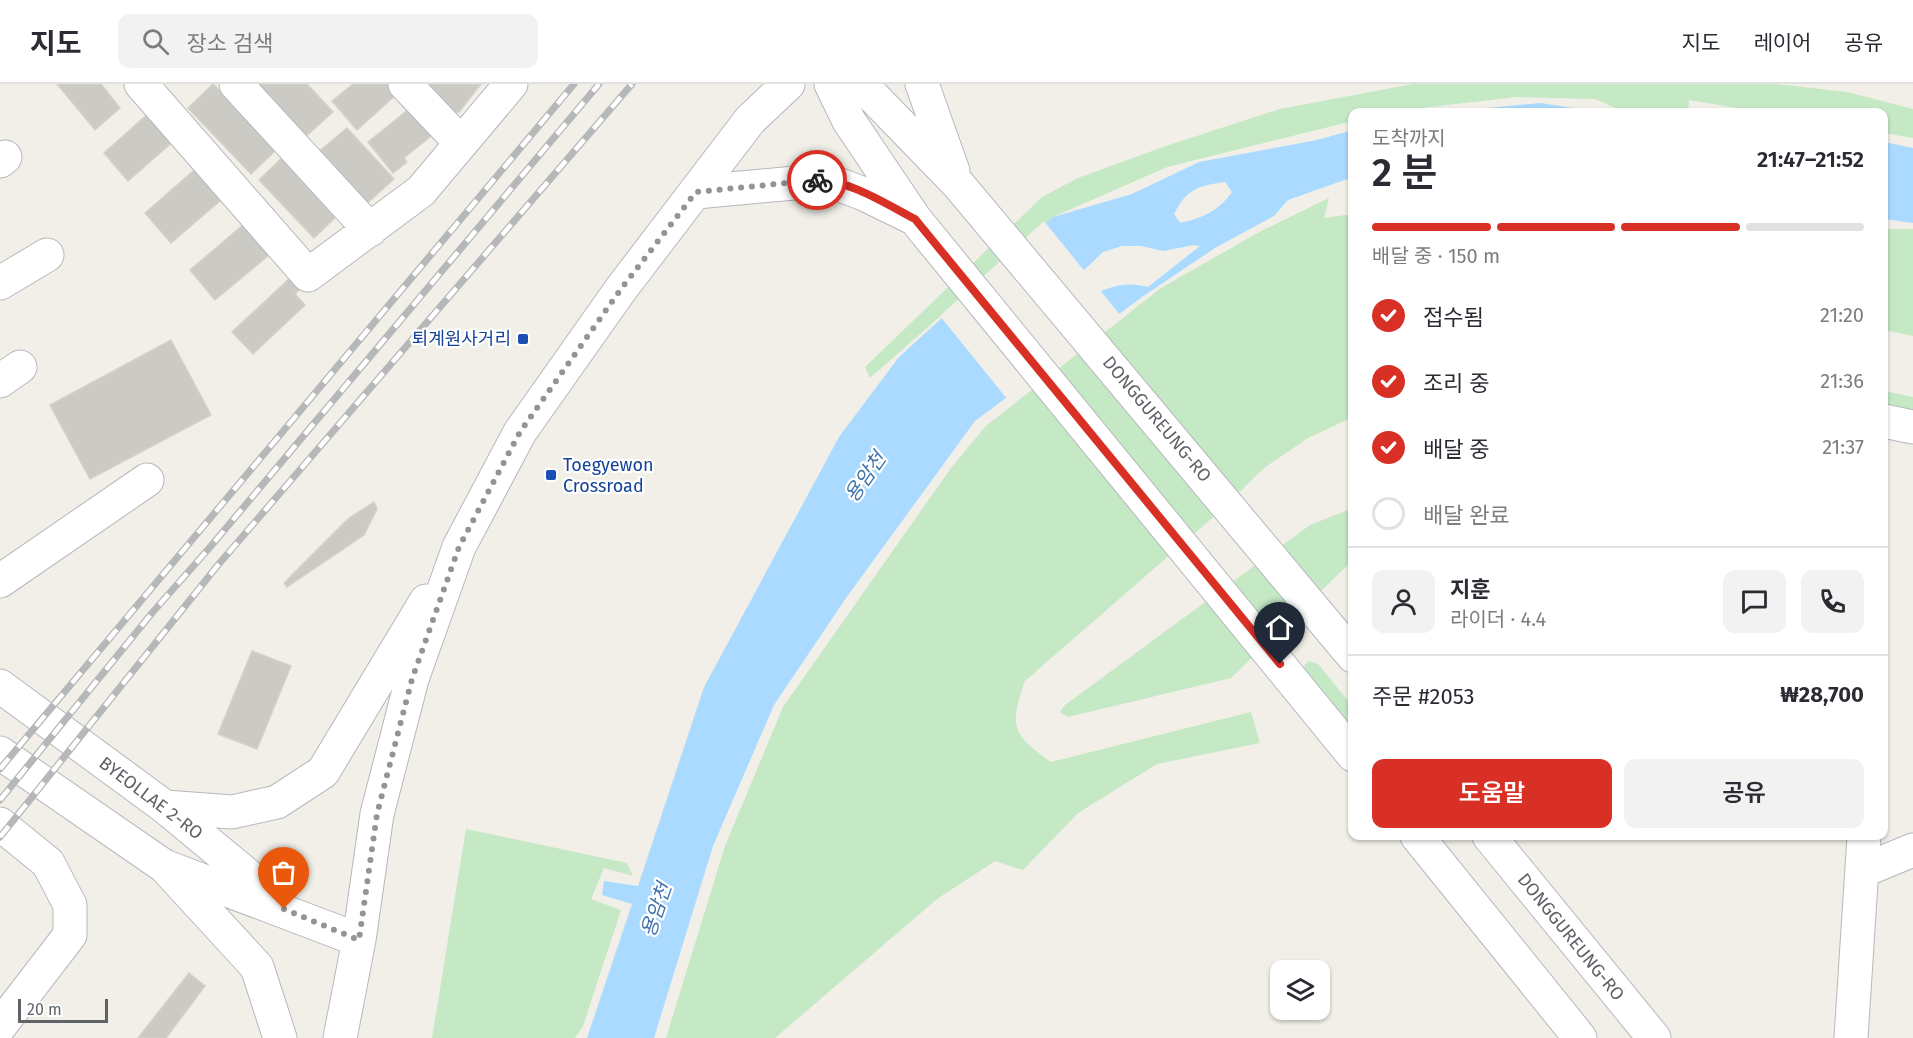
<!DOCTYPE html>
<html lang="ko">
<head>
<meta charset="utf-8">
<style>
  :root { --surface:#fff; --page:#f2f2f3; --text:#2b2b33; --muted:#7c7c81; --line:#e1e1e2; --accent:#d93025 }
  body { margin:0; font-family:"Fira Sans","Noto Sans KR",sans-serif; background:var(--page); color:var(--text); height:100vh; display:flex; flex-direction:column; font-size:22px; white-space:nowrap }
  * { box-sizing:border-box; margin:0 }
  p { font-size:20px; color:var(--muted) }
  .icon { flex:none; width:33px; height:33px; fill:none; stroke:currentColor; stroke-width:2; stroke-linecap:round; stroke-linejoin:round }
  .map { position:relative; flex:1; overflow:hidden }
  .sheet { position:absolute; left:1348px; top:24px; width:540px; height:732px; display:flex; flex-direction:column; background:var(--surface); border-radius:12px; box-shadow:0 2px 4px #0004 }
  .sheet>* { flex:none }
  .buttons { position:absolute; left:1270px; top:876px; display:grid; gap:12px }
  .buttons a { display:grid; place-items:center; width:60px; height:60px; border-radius:12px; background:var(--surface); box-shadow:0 2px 4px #0004; font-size:30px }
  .scale { position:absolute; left:18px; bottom:15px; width:90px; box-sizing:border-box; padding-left:6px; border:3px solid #5f6368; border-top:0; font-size:16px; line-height:21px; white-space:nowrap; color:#5f6368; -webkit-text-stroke:4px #fff; paint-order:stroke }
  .pin { position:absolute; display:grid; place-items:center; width:51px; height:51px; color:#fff; margin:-62px -26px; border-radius:50% 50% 50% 0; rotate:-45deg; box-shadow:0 0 6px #0007 }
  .pin .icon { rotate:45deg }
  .courier { position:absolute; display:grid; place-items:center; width:60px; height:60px; margin:-30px; border:4px solid #d93025; border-radius:50%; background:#fff; color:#222; box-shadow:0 2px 8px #0007 }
  .head em { font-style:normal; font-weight:600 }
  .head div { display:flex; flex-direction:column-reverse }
  .head { display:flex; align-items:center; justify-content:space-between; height:102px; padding:0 24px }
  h1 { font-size:39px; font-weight:600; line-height:45px }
  .bar { display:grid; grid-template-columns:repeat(4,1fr); gap:9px 6px; align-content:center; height:72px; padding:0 24px }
  .bar i { height:8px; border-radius:4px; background:var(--line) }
  .bar .current { background:var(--accent) }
  .bar p { grid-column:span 4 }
  .line { display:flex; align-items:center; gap:15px; padding:0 24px; border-top:2px solid var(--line) }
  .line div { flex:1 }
  .round { display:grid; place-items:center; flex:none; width:63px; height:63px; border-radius:12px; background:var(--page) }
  ol { padding:0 24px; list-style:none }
  li { display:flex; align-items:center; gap:18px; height:66px }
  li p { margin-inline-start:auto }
  li .icon { padding:6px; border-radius:50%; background:var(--accent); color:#fff; stroke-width:4 }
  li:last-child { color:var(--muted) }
  li i { width:33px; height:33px; border:3px solid var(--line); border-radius:50% }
  .action { display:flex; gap:12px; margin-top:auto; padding:12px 24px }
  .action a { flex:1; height:69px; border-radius:12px; background:var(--accent); color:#fff; font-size:24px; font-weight:600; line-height:69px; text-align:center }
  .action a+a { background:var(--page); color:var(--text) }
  header { display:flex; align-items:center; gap:36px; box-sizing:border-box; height:84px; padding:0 30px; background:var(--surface); border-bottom:2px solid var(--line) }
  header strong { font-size:28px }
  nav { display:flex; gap:33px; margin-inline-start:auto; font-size:21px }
  .search { width:420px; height:54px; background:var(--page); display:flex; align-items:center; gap:15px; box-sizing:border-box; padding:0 21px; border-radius:12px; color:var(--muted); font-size:22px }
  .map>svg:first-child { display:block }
</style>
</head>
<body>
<header>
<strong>지도</strong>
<div class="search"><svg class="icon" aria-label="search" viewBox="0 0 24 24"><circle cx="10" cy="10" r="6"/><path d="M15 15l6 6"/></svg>장소 검색</div>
<nav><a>지도</a><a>레이어</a><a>공유</a></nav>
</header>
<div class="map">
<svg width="1913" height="954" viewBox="0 0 1913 954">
  <rect width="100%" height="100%" fill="#f1efe8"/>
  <!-- green -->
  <path fill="#c5e8c5" d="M1413,0H1775L1847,8L1913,25V54L1884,49V28H1743V25L1689,16L1688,28H1625L1595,15L1516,13L1387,28H1353V37L1167,83L1053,133L870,294L865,283L1042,113L1078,94L1163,63L1280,25Z
    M1329,114L1324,134L1353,130V333L1308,354L1264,384L1219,428L1025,597C1009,642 1012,651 1051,678L1251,628L1260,659L1157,680L1078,729L1023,786L995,777L937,815L775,954H666L725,762L783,623L951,384L986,342L1161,204L1261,147Z
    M1884,145H1913V252L1884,246Z
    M1884,307L1913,313V341L1884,335Z
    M1353,424V476L1231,594L1068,633L1060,628L1065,621L1310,441Z
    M1309,577L1318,580L1353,623V645L1306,589L1304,582Z
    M466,745L627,779L633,792L604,784L591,815L621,826L583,942L575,954H432Z"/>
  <!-- water -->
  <path fill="#aadaff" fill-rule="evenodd" d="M1540,19L1600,28H1447Z
    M1353,46V93L1288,116L1274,132L1215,164L1142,213L975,337L846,514L774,621L713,762L654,954H587L632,820L602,811L604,797L638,802L704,603L839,353L899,273L1053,133L1132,110L1199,78L1317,56ZM1225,98L1232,108C1219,127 1202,134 1180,139L1174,130C1187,105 1197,102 1225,98ZM1194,161L1200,162L1148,203C1127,197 1111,202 1092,211L1082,203L1080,190L1103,168L1122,162H1141L1163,167Z
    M1884,58L1913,64V139L1884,135Z"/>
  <!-- pier -->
  <path fill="#f1efe8" d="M1044,137L1086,189L1084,191L1085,202L1092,208L1099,205L1121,232L1008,316L940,232Z"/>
  <!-- building -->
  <path fill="#cccac5" stroke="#d6d1c6" stroke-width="1.5" d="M57,0H101L120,24L95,46Z
    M213,0L277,65L251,90L188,24Z
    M254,0H307L333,28L304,54Z
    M353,0H388L397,10L357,46L332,17Z
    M419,0H481L459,28L444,29Z
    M409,25L431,52L404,74L407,78L393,89L368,58Z
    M150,28L175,56L128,97L104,69Z
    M347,44L394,95L363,123L315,71Z
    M285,71L340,129L314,154L259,96Z
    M200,81L227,111L171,159L145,129Z
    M250,135L275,166L215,216L190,186Z
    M291,193L301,204L295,210L305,221L253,270L232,248Z
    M171,256L211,331L90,395L50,321Z
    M374,418L377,425L364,451L287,503L284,499L349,434Z
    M252,567L291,582L257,665L218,650Z
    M189,889L205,902L166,954H138Z"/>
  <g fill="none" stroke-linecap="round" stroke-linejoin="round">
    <defs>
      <path id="minor" d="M141,0L308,191L421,107L511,0
        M236,0L370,146
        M405,0L461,59
        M831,0L849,37L915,135L1353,671
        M861,0L958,100L1353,572
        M922,0L953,87
        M0,77L5,73
        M696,108L827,96L864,110L913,134
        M0,199L47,171
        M0,297L20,283
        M1884,337L1913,343
        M0,497L147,396
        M0,602L165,723L275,814
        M0,669L164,782L359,856
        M165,723L232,728L277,718L323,688L426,517
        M0,740L48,779L70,821V851L0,942
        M1417,752L1580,954
        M1489,752L1654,954
        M167,785L257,883L280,954
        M1862,787L1913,766
        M340,954L359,856L377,730L412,595L459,463L520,348L621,205L750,36L788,0
        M1851,954L1864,752"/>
    </defs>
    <!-- minor casing -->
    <use href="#minor" stroke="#b5b8bc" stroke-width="35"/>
    <!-- minor -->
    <use href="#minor" stroke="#fff" stroke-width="33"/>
    <defs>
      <path id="rail" d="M0,685L574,0
        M0,716L152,529L211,462L599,0
        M0,753L218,481L632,0"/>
    </defs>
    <!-- rail casing -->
    <use href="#rail" stroke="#b6b7b8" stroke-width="7"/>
    <!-- rail -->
    <use href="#rail" stroke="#fff" stroke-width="4.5" stroke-dasharray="14" stroke-linecap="butt"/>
  </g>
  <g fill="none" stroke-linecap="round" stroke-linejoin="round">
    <!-- done -->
    <path stroke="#929495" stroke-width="6" stroke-dasharray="0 10.8" d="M284,825L359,856L377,730L412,595L459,463L520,348L621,205L696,108L817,96"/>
    <!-- route -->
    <path stroke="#d93025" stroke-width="8" d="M817,96C847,95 888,121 915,135L1280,580"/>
  </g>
  <!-- markers -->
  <g fill="#1a4fb4" stroke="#fff" stroke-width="2">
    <rect x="517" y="249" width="12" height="12" rx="3"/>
    <rect x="545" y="385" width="12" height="12" rx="3"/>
  </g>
  <g text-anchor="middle" stroke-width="4.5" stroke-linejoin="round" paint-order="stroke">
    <!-- transit labels -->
    <g font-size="18" fill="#164399" stroke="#fff" text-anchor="end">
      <text x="511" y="261">퇴계원사거리</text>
      <text x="563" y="387" text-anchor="start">Toegyewon<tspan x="563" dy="21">Crossroad</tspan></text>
    </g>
    <!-- street labels -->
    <g font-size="18" fill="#5f6368" stroke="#fff">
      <text transform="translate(1157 335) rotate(50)" y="6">DONGGUREUNG-RO</text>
      <text transform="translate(151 714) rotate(37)" y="6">BYEOLLAE 2-RO</text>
      <text transform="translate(1571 853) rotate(51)" y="6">DONGGUREUNG-RO</text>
    </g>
    <!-- water labels -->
    <g font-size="20" font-style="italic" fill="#4174aa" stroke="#fff">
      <text transform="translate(865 393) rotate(-55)" y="7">용암천</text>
      <text transform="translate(656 826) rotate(-71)" y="7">용암천</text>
    </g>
  </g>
</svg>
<div class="buttons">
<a><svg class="icon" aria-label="layers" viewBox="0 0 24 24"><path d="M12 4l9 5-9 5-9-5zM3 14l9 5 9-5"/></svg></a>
</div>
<div class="scale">20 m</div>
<div class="pin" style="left:284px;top:825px;background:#ea580c"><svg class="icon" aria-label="bag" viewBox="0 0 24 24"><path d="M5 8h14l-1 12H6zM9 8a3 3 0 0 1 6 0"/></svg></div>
<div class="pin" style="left:1280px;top:580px;background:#1f2937"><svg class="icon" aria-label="home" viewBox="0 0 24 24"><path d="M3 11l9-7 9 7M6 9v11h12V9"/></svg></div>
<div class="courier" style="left:817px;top:96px"><svg class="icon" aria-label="bike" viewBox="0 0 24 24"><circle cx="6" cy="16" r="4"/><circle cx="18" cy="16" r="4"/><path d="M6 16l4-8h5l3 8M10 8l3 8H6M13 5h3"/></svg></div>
<section class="sheet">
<div class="head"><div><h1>2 분</h1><p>도착까지</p></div><em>21:47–21:52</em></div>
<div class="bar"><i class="current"></i><i class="current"></i><i class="current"></i><i></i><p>배달 중 · 150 m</p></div>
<ol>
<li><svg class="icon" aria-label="check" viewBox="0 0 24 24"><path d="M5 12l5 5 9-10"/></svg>접수됨<p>21:20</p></li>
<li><svg class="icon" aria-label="check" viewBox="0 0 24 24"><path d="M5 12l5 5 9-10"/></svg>조리 중<p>21:36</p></li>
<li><svg class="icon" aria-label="check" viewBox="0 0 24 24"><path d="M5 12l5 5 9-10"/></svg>배달 중<p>21:37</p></li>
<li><i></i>배달 완료</li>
</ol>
<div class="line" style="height:108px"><a class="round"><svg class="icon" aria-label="person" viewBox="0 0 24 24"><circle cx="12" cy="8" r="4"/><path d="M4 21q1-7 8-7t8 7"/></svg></a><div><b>지훈</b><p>라이더 · 4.4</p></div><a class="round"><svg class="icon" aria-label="chat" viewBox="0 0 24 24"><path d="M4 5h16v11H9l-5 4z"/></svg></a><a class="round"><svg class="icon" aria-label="phone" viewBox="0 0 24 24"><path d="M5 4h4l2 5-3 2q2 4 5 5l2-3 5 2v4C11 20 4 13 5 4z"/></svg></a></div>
<div class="line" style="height:78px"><div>주문 #2053</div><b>₩28,700</b></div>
<div class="action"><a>도움말</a><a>공유</a></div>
</section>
</div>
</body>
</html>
